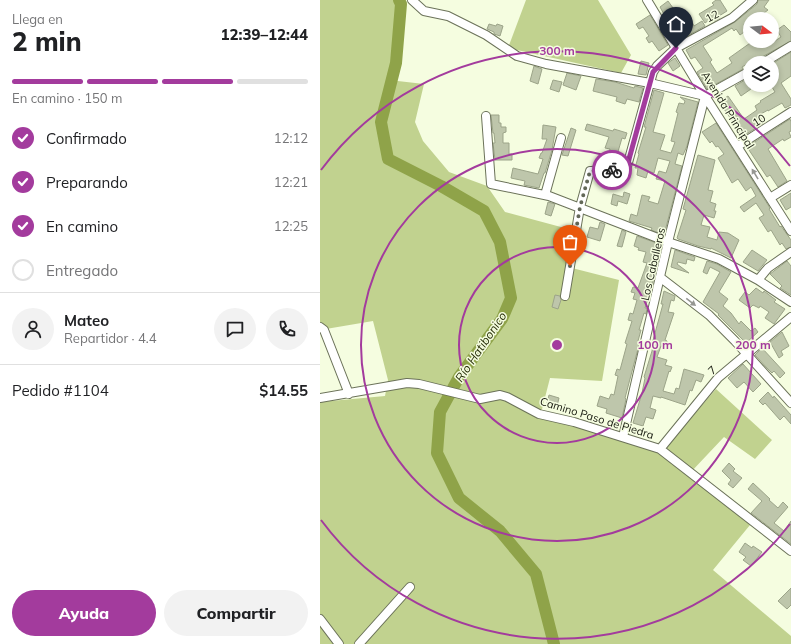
<!DOCTYPE html>
<html lang="es">
<head>
<meta charset="utf-8">
<style>
  :root { --surface:#fff; --page:#f2f2f2; --text:#202124; --muted:#757577; --line:#e0e0e0; --accent:#a33b9d }
  body { margin:0; font-family:Mulish,sans-serif; background:var(--page); color:var(--text); height:100vh; display:flex; flex-direction:column; font-size:15px; white-space:nowrap }
  * { box-sizing:border-box; margin:0 }
  p { font-size:13px; color:var(--muted) }
  .icon { flex:none; width:22px; height:22px; fill:none; stroke:currentColor; stroke-width:2; stroke-linecap:round; stroke-linejoin:round }
  .map { position:relative; flex:1; overflow:hidden }
  .panel { display:flex; flex-direction:column; background:var(--surface); width:320px }
  .panel>* { flex:none }
  .needle { width:26px; rotate:106deg }
  .controls { position:absolute; left:423px; top:12px; display:grid; gap:8px }
  .controls a { display:grid; place-items:center; width:36px; height:36px; border-radius:50%; background:var(--surface); box-shadow:0 2px 6px #0003; font-size:20px }
  .pin { position:absolute; display:grid; place-items:center; width:34px; height:34px; color:#fff; margin:-41px -17px; border-radius:50% 50% 50% 0; rotate:-45deg; box-shadow:0 0 4px #0007 }
  .pin .icon { rotate:45deg }
  .courier { position:absolute; display:grid; place-items:center; width:40px; height:40px; margin:-20px; border:3px solid #a33b9d; border-radius:50%; background:#fff; color:#222; box-shadow:0 1px 5px #0007 }
  .summary em { font-style:normal; font-weight:800 }
  .summary div { display:flex; flex-direction:column-reverse }
  .summary { display:flex; align-items:center; justify-content:space-between; height:68px; padding:0 12px }
  h1 { font-size:26px; font-weight:800; line-height:30px }
  .bar { display:grid; grid-template-columns:repeat(4,1fr); gap:6px 4px; align-content:center; height:48px; padding:0 12px }
  .bar i { height:5px; border-radius:3px; background:var(--line) }
  .bar .active { background:var(--accent) }
  .bar p { grid-column:span 4 }
  .line { display:flex; align-items:center; gap:10px; padding:0 12px; border-top:1px solid var(--line) }
  .line div { flex:1 }
  .round { display:grid; place-items:center; flex:none; width:42px; height:42px; border-radius:21px; background:var(--page) }
  ol { padding:0 12px; list-style:none }
  li { display:flex; align-items:center; gap:12px; height:44px }
  li p { margin-inline-start:auto }
  li .icon { padding:4px; border-radius:50%; background:var(--accent); color:#fff; stroke-width:4 }
  li:last-child { color:var(--muted) }
  li i { width:22px; height:22px; border:2px solid var(--line); border-radius:50% }
  .button { display:flex; gap:8px; margin-top:auto; padding:8px 12px }
  .button a { flex:1; height:46px; border-radius:24px; background:var(--accent); color:#fff; font-size:16px; font-weight:800; line-height:46px; text-align:center }
  .button a+a { background:var(--page); color:var(--text) }
  main { display:flex; flex:1; min-height:0 }
  .map>svg:first-child { display:block }
</style>
</head>
<body>
<main>
<section class="panel">
<div class="summary"><div><h1>2 min</h1><p>Llega en</p></div><em>12:39–12:44</em></div>
<div class="bar"><i class="active"></i><i class="active"></i><i class="active"></i><i></i><p>En camino · 150 m</p></div>
<ol>
<li><svg class="icon" aria-label="check" viewBox="0 0 24 24"><path d="M5 12l5 5 9-10"/></svg>Confirmado<p>12:12</p></li>
<li><svg class="icon" aria-label="check" viewBox="0 0 24 24"><path d="M5 12l5 5 9-10"/></svg>Preparando<p>12:21</p></li>
<li><svg class="icon" aria-label="check" viewBox="0 0 24 24"><path d="M5 12l5 5 9-10"/></svg>En camino<p>12:25</p></li>
<li><i></i>Entregado</li>
</ol>
<div class="line" style="height:72px"><a class="round"><svg class="icon" aria-label="person" viewBox="0 0 24 24"><circle cx="12" cy="8" r="4"/><path d="M4 21q1-7 8-7t8 7"/></svg></a><div><b>Mateo</b><p>Repartidor · 4.4</p></div><a class="round"><svg class="icon" aria-label="chat" viewBox="0 0 24 24"><path d="M4 5h16v11H9l-5 4z"/></svg></a><a class="round"><svg class="icon" aria-label="phone" viewBox="0 0 24 24"><path d="M5 4h4l2 5-3 2q2 4 5 5l2-3 5 2v4C11 20 4 13 5 4z"/></svg></a></div>
<div class="line" style="height:52px"><div>Pedido #1104</div><b>$14.55</b></div>
<div class="button"><a>Ayuda</a><a>Compartir</a></div>
</section>
<div class="map">
<svg width="471" height="644" viewBox="0 0 471 644">
  <rect width="100%" height="100%" fill="#f5fde0"/>
  <!-- green -->
  <path fill="#c1d28f" d="M0,0H84L85,6L69,80L104,84L95,122L103,141L129,172L167,186L185,212L252,230L248,267L299,280L282,381L230,378L220,417L343,450L396,389L452,440L435,459L404,437L370,473L430,525L393,570L471,636V644H0V402L65,396L68,380L53,321L0,330Z
    M206,0H278L311,55L301,73L188,48Z"/>
  <g fill="none" stroke-linecap="round" stroke-linejoin="round">
    <!-- river -->
    <path stroke="#8fa349" stroke-width="12" d="M79,0L81,4L76,63L61,122L68,159L121,186L164,211L180,242L191,298L182,319L139,377L120,412L117,453L139,498L180,531L216,574L234,644"/>
  </g>
  <!-- building -->
  <path fill="#bec6ab" stroke="#9ca489" d="M396,0H400L407,11L399,16L400,18L394,21L392,18L385,23L379,14L394,5L392,3Z
    M438,0H449L444,7L448,10L436,19H430L424,24L427,30L420,35L416,29L414,31L412,28L383,46L392,60L390,62L397,73L412,63L409,58L433,41H443L447,47L455,41L461,37L457,30L464,25L471,32V41L440,58L435,63H429L422,67L423,69L387,89L377,72L383,68L375,57L371,59L366,50L415,22L437,4Z
    M348,1L366,26L372,22L374,26L382,21L385,26L358,41L344,17L345,16L340,7Z
    M330,15L348,45L339,51L332,41L329,43L326,38L329,36L323,27L319,29L316,24Z
    M169,24L176,26L177,24L183,26L180,36L174,34V32L167,29Z
    M471,52V76L461,83L471,99V105L465,108L462,103L448,111V110L439,115L444,123L423,136L399,102L408,96L424,119L437,110L435,106L441,102L440,101L455,92L452,87V64Z
    M355,58L360,66L353,71L348,63Z
    M321,61L329,63L326,75L318,74Z
    M214,66L222,69L218,84L210,81Z
    M247,73L261,76L256,90L243,85Z
    M276,79L295,82L314,88L315,86L323,88L319,102L307,99L305,104L296,101L297,97L273,91Z
    M233,80L242,82L239,92L230,89Z
    M425,80L431,89L421,96L415,86Z
    M334,90L344,93L333,132L345,135L340,150L351,153L355,142L351,141L358,113L356,112L359,103L364,104L365,101L360,97L378,102L367,146L363,155L358,153L355,164L362,166L344,235L331,230L332,228L309,221L311,214L317,216L322,195L330,197L328,201L338,204L345,181L336,179L339,171L346,173L350,161L338,158L334,173L328,171L326,178L317,175L318,168H315L319,154L318,153L326,127H324Z
    M171,115H179V123H181V127H186V132L183,133V143H189V154H192V160H175L173,143H175L174,133H173Z
    M470,119L471,122V131L469,132L471,137L464,141L463,139L448,149L467,181L458,187L450,175L447,177L427,147Z
    M396,123L450,208L449,209L460,227L461,226L471,240V247L466,249L462,243L460,245L451,230L448,232L439,218L444,215L436,203L424,212L420,207L436,196L431,187L426,191L418,179L412,183L398,158L404,154L398,146L396,147L392,141L390,143L382,132Z
    M267,124L293,131L294,129L307,133L305,139L302,138L297,155L300,156L298,161L288,158L290,149L285,148L289,137L265,130Z
    M223,125L236,127L232,150L225,173H224L219,188L204,185L205,181L191,178L193,168L218,174L223,159L219,158L221,153H222L227,139H222Z
    M251,128L256,130L248,156L242,155Z
    M378,155L395,160L388,190L393,191L390,202L396,204L394,211H396L394,218L384,215L381,225L390,227L387,237L397,240L399,232L408,233L419,240L411,258L391,248V249L378,246L358,239L357,238L366,210L363,209Z
    M304,192L310,194L307,204L298,201L297,206L291,204L293,194L303,197Z
    M471,193V207L466,210L460,200Z
    M228,202L235,204L231,216L225,214Z
    M280,222L285,224L280,241L267,237L270,227L278,229Z
    M302,230L306,232L302,247L297,246Z
    M317,236L342,245L335,266H337L331,289L325,308H327L326,314L324,313L319,330H321L318,341H320L305,398L306,399L302,418L286,413L287,409L277,406L280,396L289,399L291,394L294,395L298,376L295,375L297,369L300,370L307,344L305,343L312,321L308,320L310,313L313,314L317,300L313,299L315,293L311,292L313,287L318,288L327,263L323,262L326,252L318,250L319,248L314,246Z
    M355,250L375,257L374,261L367,259L366,264L358,262L357,264L369,273L351,267Z
    M432,250L447,260L438,271L423,262Z
    M387,261L397,264L411,272L399,292L408,299L403,306L411,313L419,324L421,321L431,331L435,328L438,332L426,343L398,315L399,314L383,302L400,272L390,267L387,274L383,272Z
    M467,261L471,266V295L460,288L462,286L450,274Z
    M436,288L443,293L444,291L456,300L454,302L465,309L454,324L445,318L449,312L440,306L439,308L433,305L430,308L419,300L425,292L429,295Z
    M344,291L355,296L354,301L351,300L348,312L354,313L345,340L347,341L345,347L341,346L337,357L347,360L345,365L352,367L350,372L349,371L343,391L354,394L356,388L359,389L364,369L384,375L381,382L376,380L372,391L370,390L365,405L341,397V398L333,396L330,408L336,410L333,419L326,417L323,426L313,423L322,393L325,378L324,377L332,351L333,344H332L343,304H341Z
    M235,295L240,296L241,300L238,309L232,307Z
    M462,332L469,346L461,351L463,355L459,358L450,342Z
    M442,348L465,373L460,378L454,371L452,373L447,368L435,355Z
    M423,364L441,384L433,392L424,382L417,388L408,378Z
    M448,392L453,398L454,396L471,415V424L464,416L460,420L445,403L443,405L439,401Z
    M229,395L239,398L237,406L227,403Z
    M409,463L415,469L413,471L422,478L413,488L408,484L411,480L402,471Z
    M433,483L450,499L449,500L458,508L463,502L468,507L454,523L464,531L471,521V544L431,513L442,501L428,489Z
    M425,543L432,548L433,546L442,552L431,566L423,560L426,557L419,552Z
    M471,588V605L467,609L458,601Z"/>
  <g fill="none" stroke-linecap="round" stroke-linejoin="round">
    <defs>
      <path id="minor" d="M92,0L104,11L128,16L166,35L197,56L226,64L330,83L385,96
        M327,0L385,96L471,231
        M443,63L471,46
        M385,96L430,71
        M166,116L171,184L229,196L348,242L399,259L438,280L471,302
        M418,146L471,112
        M225,195L241,138
        M450,198L471,185
        M341,278L389,315L415,341L471,403
        M438,280L448,268L471,252
        M245,296L260,207L270,171L306,170L333,72L337,66L356,48L412,18L433,0
        M0,327L4,330L29,394
        M0,398L87,383L99,384L160,399L180,395L187,397L219,414L254,422L340,449L471,551
        M303,437L348,242L385,96
        M340,449L398,378L471,317
        M0,619L19,644
        M39,644L90,587"/>
    </defs>
    <!-- minor casing -->
    <use href="#minor" stroke="#6b7259" stroke-width="10"/>
    <!-- minor -->
    <use href="#minor" stroke="#fff" stroke-width="8"/>
  </g>
  <!-- one-way arrows -->
  <defs><path id="oneway-solid" d="M-6-.8H1V-3.2L6.5 0L1 3.2V.8H-6Z"/></defs>
  <g fill="#969793">
    <use href="#oneway-solid" transform="translate(435 174) rotate(-121)"/>
    <use href="#oneway-solid" transform="translate(371 302) rotate(38)"/>
  </g>
  <g fill="none" stroke-linecap="round" stroke-linejoin="round">
    <!-- done -->
    <path stroke="#636858" stroke-width="4" stroke-dasharray="0 7.2" d="M250,266L260,207L270,171L292,170"/>
    <!-- route -->
    <path stroke="#a33b9d" stroke-width="5" d="M292,170H306L333,72L356,48"/>
  </g>
  <!-- distance rings -->
  <g fill="none" stroke="#a33b9d" stroke-width="2">
    <circle cx="237" cy="345" r="98"/>
    <circle cx="237" cy="345" r="196"/>
    <path d="M470 524A294 294 0 0 1 1 520M1 170A294 294 0 0 1 470 166"/>
  </g>
  <g text-anchor="middle" stroke-width="3" stroke-linejoin="round" paint-order="stroke">
    <!-- street labels -->
    <g font-size="11" fill="#15180e" stroke="#f5fde0">
      <text transform="translate(392 16) rotate(-28)" y="4">12</text>
      <text transform="translate(408 110) rotate(58)" y="4">Avenida Principal</text>
      <text transform="translate(439 120) rotate(-32)" y="4">10</text>
      <text transform="translate(333 264) rotate(-77)" y="4">Los Caballeros</text>
      <text transform="translate(392 370) rotate(-44)" y="4">7</text>
      <text transform="translate(277 418) rotate(17)" y="4">Camino Paso de Piedra</text>
    </g>
    <!-- water labels -->
    <g font-size="12" font-style="italic" fill="#29310a" stroke="#f5fde0">
      <text transform="translate(161 347) rotate(-56)" y="4">Río Hatibonico</text>
    </g>
  </g>
  <circle cx="237" cy="345" r="6" fill="#a33b9d" stroke="#f5fde0" stroke-width="2"/>
  <g font-size="12" text-anchor="middle" font-weight="bold" fill="#a33b9d" stroke="#f5fde0" stroke-width="3" stroke-linejoin="round" paint-order="stroke">
    <text x="237" y="55">300 m</text>
    <text x="335" y="349">100 m</text>
    <text x="433" y="349">200 m</text>
  </g>
</svg>
<div class="controls">
<a><svg class="needle" viewBox="-14 -14 28 28"><path d="M0-13l5 13h-10z" fill="#e53935"/><path d="M0 13l5-13h-10z" fill="#757577"/></svg></a>
<a><svg class="icon" aria-label="layers" viewBox="0 0 24 24"><path d="M12 4l9 5-9 5-9-5zM3 14l9 5 9-5"/></svg></a>
</div>
<div class="pin" style="left:250px;top:266px;background:#ea580c"><svg class="icon" aria-label="bag" viewBox="0 0 24 24"><path d="M5 8h14l-1 12H6zM9 8a3 3 0 0 1 6 0"/></svg></div>
<div class="pin" style="left:356px;top:48px;background:#1f2937"><svg class="icon" aria-label="home" viewBox="0 0 24 24"><path d="M3 11l9-7 9 7M6 9v11h12V9"/></svg></div>
<div class="courier" style="left:292px;top:170px"><svg class="icon" aria-label="bike" viewBox="0 0 24 24"><circle cx="6" cy="16" r="4"/><circle cx="18" cy="16" r="4"/><path d="M6 16l4-8h5l3 8M10 8l3 8H6M13 5h3"/></svg></div>
</div>
</main>
</body>
</html>
